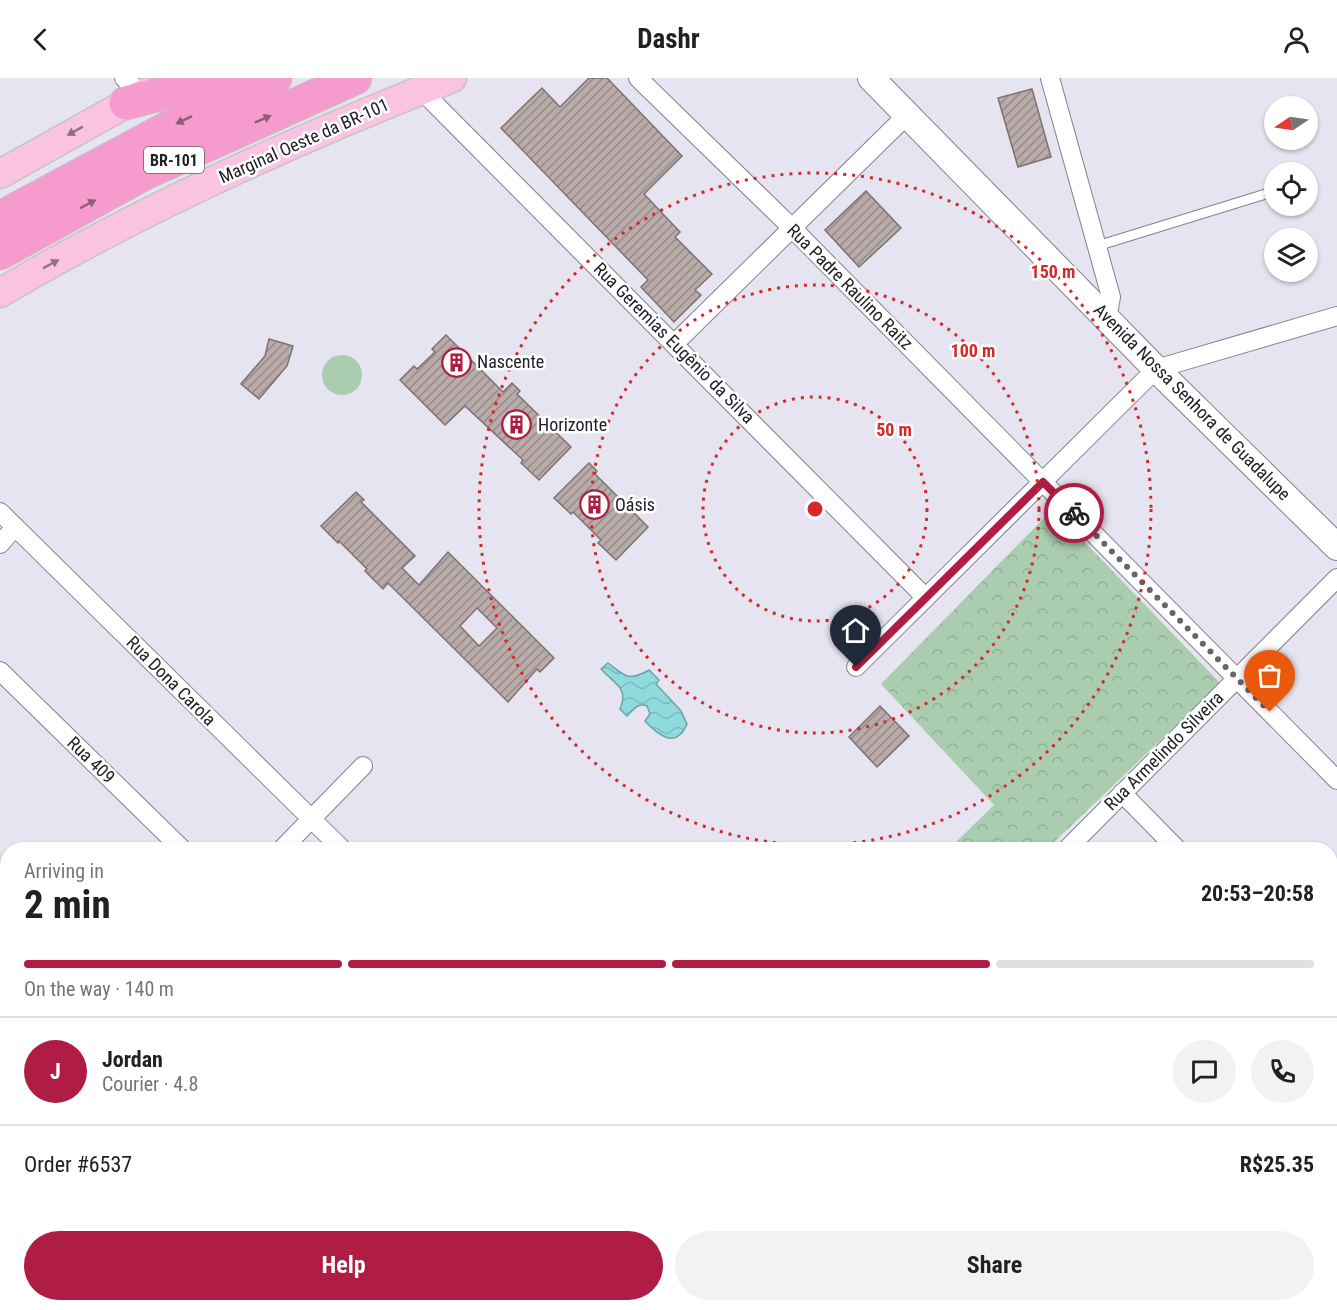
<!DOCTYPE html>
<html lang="en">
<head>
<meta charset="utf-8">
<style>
  :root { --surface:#fff; --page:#f2f2f2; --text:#202124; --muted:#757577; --line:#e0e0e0; --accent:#b01d44 }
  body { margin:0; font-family:"Roboto Condensed",sans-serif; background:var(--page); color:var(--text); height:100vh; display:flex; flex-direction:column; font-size:22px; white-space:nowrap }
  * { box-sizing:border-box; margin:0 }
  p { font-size:20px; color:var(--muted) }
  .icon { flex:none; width:33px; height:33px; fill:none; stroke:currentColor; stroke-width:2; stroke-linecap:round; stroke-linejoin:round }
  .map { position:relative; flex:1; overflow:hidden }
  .drawer { position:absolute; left:0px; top:764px; width:1338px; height:470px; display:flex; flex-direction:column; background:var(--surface); border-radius:24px 24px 0 0; box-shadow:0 2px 4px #0004 }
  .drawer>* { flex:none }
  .needle { width:39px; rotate:257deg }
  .fabs { position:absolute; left:1264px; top:18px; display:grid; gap:12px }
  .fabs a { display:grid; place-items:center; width:54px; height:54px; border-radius:50%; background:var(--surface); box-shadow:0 2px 4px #0004; font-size:30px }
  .pin { position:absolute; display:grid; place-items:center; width:51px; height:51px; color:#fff; margin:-62px -26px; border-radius:50% 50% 50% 0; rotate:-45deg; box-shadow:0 0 6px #0007 }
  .pin .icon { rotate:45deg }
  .courier { position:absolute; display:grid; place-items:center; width:60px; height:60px; margin:-30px; border:4px solid #b01d44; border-radius:50%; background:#fff; color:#222; box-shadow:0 2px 8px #0007 }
  .summary em { font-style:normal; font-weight:700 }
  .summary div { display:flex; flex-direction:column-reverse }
  .summary { display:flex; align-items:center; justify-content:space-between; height:102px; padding:0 24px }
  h1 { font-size:39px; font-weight:700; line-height:45px }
  .bar { display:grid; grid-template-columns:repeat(4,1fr); gap:9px 6px; align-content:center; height:72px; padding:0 24px }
  .bar i { height:8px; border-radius:4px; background:var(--line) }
  .bar .selected { background:var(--accent) }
  .bar p { grid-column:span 4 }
  .line { display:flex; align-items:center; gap:15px; padding:0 24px; border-top:2px solid var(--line) }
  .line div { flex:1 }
  .round { display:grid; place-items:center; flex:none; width:63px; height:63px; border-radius:32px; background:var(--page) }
  .button { display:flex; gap:12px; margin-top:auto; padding:12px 24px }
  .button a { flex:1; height:69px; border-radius:36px; background:var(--accent); color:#fff; font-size:24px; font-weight:700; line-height:69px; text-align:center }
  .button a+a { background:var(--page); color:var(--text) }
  header { display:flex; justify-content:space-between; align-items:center; height:78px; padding:0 24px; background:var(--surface); font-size:27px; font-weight:700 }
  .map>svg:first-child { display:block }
</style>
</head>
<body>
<header><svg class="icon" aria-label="back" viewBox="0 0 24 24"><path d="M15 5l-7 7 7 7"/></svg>Dashr<svg class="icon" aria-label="person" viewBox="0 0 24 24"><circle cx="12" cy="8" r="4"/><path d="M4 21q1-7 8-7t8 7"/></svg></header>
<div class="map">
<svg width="1337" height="1232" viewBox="0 0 1337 1232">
  <defs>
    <pattern id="forest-crowns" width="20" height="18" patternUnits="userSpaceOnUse" patternTransform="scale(1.5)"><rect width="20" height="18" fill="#aacdb0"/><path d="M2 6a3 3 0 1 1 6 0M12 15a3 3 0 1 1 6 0" fill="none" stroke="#92b097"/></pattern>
    <pattern id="park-tufts" width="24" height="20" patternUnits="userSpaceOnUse" patternTransform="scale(1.5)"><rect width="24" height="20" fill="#aacdb0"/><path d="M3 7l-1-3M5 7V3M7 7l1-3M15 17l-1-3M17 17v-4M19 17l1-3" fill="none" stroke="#92b097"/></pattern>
    <pattern id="water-waves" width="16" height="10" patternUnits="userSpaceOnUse" patternTransform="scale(1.5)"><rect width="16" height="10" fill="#8edadd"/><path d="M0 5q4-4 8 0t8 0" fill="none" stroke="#7abbbe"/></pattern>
    <pattern id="building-hatch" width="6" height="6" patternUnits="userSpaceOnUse" patternTransform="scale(1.5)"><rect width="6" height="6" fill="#b9aba9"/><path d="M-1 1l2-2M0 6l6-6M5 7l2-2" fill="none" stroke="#968b89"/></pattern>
  </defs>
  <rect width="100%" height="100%" fill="#e6e4f0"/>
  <!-- grass -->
  <path fill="#aacdb0" d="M322 297a20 20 0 1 1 40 0a20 20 0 1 1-40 0Z"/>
  <!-- forest -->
  <path fill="url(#forest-crowns)" d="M1053,431L1220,605L1047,771H963L956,764L994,727L881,606Z"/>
  <!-- park -->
  <path fill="url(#park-tufts)" d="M285,1226H368L375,1232H292Z"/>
  <!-- water -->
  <path fill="url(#water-waves)" stroke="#6da2a6" stroke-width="1.5" d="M608,585C625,598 628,604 649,592L659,602L656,606L681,633L687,646C676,672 658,657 645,643L650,636L647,628C638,624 633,632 627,638L620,631C629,610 615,606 601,591Z"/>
  <!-- building -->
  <path fill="url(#building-hatch)" stroke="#7e716f" stroke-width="1.5" fill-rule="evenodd" d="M589,0H607L682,78L644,116L680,154L675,159L712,196L695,212L701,217L674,244L641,209L648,202L501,50L542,10L560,29Z
    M1032,11L1051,79L1018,89L998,20Z
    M866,113L901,150L859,189L825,152Z
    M446,257L503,314L512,305L520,313L517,316L571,369L539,402L521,385L523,382L465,328L445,347L400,302L414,288L417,291L435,274L432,271Z
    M269,261L293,268L287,288L259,321L241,306L265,278Z
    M589,385L597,393L595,396L648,449L616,482L598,465L601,462L573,434L571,436L554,420Z
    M356,414L364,422L361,424L415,478L402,490L419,507L448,474L554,580L540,594L537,591L508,624L388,505L383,511L365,493L367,491L339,463L338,465L321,448ZM477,530L497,550L479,568L460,548Z
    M880,628L909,658L877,689L849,659Z"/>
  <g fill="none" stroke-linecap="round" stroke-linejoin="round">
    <defs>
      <path id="lane" d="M1097,168L1269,115
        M1330,977L1337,975"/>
      <path id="street" d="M124,0L142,17
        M638,0L792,150L1337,702
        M1050,0L1111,219L1109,230L1104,238
        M421,12L926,520
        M674,266L907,37
        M0,434L342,771
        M0,466L15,449
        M856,589L1156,291L1337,238
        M0,593L182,771
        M1122,715L1177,771
        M282,771L363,688
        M1067,771L1337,500
        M1330,928L1337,934
        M0,968L8,975
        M269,1226L275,1232
        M761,1226L762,1232
        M910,1226L917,1232
        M229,1232L236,1226
        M740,1232L746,1226"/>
      <path id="secondary" d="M871,0L1156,291L1337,469
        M0,1143L8,1150
        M87,1226L93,1232"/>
      <path id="primary" d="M0,96L145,15
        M0,215C143,130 297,61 452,0"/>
      <path id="highway" d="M126,25L220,0
        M0,140L170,49L275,0
        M0,175L145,95L355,0"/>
    </defs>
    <!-- lane casing -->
    <use href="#lane" stroke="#83818c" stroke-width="11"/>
    <!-- street casing -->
    <use href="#street" stroke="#83818c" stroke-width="20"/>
    <!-- secondary casing -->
    <use href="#secondary" stroke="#83818c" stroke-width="28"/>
    <!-- primary casing -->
    <use href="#primary" stroke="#c5c5c6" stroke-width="31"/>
    <!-- highway casing -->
    <use href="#highway" stroke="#c5c5c6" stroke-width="35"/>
    <!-- lane -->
    <use href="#lane" stroke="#fff" stroke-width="9"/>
    <!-- street -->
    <use href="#street" stroke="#fff" stroke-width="18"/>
    <!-- secondary -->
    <use href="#secondary" stroke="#fff" stroke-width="26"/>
    <!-- primary -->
    <use href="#primary" stroke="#f9c3e1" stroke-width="28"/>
    <!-- highway -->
    <use href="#highway" stroke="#f59bcd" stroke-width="33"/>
  </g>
  <!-- one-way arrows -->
  <defs><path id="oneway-solid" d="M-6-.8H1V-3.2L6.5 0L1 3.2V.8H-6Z" transform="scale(1.5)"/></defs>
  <g fill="#8b5e79">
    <use href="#oneway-solid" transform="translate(263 41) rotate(-24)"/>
    <use href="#oneway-solid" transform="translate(184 42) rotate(154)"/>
    <use href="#oneway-solid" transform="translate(88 126) rotate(-28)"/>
  </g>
  <g fill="#8d7283">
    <use href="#oneway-solid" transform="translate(75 53) rotate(151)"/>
    <use href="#oneway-solid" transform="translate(51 186) rotate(-28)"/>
  </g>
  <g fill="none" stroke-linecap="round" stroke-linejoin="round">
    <!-- done -->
    <path stroke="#66656c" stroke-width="6" stroke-dasharray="0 10.8" d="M1074,435L1270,634"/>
    <!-- route -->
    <path stroke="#b01d44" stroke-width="8" d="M856,589L1043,404L1074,435"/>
  </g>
  <!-- distance rings -->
  <g fill="none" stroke="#d62828" stroke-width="3" stroke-dasharray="3 6">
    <circle cx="815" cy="431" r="112"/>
    <circle cx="815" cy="431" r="224"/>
    <circle cx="815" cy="431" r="336"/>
  </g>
  <!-- icons -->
  <defs>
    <symbol id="building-ring" viewBox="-11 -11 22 22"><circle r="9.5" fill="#fff" stroke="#b01d44" stroke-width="1.5"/><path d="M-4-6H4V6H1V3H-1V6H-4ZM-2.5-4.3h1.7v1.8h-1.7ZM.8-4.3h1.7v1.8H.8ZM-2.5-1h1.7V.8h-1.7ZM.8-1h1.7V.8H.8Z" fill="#b01d44"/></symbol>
  </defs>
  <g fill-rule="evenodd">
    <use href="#building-ring" x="440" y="268" width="33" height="33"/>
    <use href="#building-ring" x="500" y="330" width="33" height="33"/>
    <use href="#building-ring" x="578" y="410" width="33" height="33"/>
  </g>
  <g text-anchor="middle" stroke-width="5" stroke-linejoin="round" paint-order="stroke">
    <!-- shield labels -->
    <rect fill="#fff" stroke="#646366" stroke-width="1.5" x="144" y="69" width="60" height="26" rx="4.5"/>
    <g font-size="16" font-weight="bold" fill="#212025">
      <text x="174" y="88">BR-101</text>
    </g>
    <!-- street labels -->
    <g font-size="18" fill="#212025" stroke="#fff">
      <text transform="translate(304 63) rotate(-24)" y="6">Marginal Oeste da BR-101</text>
      <text transform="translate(850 209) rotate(45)" y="6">Rua Padre Raulino Raitz</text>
      <text transform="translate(674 265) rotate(45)" y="6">Rua Geremias Eugênio da Silva</text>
      <text transform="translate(1192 324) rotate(45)" y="6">Avenida Nossa Senhora de Guadalupe</text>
      <text transform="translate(171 603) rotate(45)" y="6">Rua Dona Carola</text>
      <text transform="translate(1164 673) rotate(-45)" y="6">Rua Armelindo Silveira</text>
      <text transform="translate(91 682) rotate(44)" y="6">Rua 409</text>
    </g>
    <!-- poi labels -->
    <g font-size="18" fill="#212025" stroke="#fff" text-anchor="start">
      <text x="477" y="290">Nascente</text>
      <text x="538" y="353">Horizonte</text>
      <text x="615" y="433">Oásis</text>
    </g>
  </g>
  <circle cx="815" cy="431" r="9" fill="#d62828" stroke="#fff" stroke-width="3"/>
  <g font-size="18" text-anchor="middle" font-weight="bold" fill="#d62828" stroke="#fff" stroke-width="5" stroke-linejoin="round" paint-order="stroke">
    <text x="1053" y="200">150 m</text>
    <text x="973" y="279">100 m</text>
    <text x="894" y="358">50 m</text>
  </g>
</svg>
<div class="fabs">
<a><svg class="needle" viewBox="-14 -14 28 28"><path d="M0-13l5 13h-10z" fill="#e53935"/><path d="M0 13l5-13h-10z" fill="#757577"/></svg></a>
<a><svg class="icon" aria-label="locate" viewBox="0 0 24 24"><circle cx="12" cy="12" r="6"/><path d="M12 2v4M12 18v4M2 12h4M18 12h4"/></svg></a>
<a><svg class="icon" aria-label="layers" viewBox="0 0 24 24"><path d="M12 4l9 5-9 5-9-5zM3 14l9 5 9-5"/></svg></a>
</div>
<div class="pin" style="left:1270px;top:634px;background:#ea580c"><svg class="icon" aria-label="bag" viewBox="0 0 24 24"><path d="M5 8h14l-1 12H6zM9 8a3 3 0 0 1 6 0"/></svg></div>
<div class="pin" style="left:856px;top:589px;background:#1f2937"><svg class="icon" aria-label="home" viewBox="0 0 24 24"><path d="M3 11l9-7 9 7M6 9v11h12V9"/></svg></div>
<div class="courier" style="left:1074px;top:435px"><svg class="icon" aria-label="bike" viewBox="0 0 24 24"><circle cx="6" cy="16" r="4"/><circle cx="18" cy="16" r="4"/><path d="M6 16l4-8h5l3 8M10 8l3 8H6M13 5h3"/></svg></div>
<section class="drawer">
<div class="summary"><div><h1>2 min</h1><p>Arriving in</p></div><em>20:53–20:58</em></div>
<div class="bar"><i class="selected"></i><i class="selected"></i><i class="selected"></i><i></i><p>On the way · 140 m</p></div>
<div class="line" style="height:108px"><b class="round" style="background:var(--accent);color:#fff">J</b><div><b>Jordan</b><p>Courier · 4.8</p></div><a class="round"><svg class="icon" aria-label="chat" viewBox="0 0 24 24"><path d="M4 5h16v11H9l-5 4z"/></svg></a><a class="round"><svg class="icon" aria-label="phone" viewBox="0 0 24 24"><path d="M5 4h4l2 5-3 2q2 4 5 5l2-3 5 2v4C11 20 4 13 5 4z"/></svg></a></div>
<div class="line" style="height:78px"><div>Order #6537</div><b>R$25.35</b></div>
<div class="button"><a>Help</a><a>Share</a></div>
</section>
</div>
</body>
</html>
